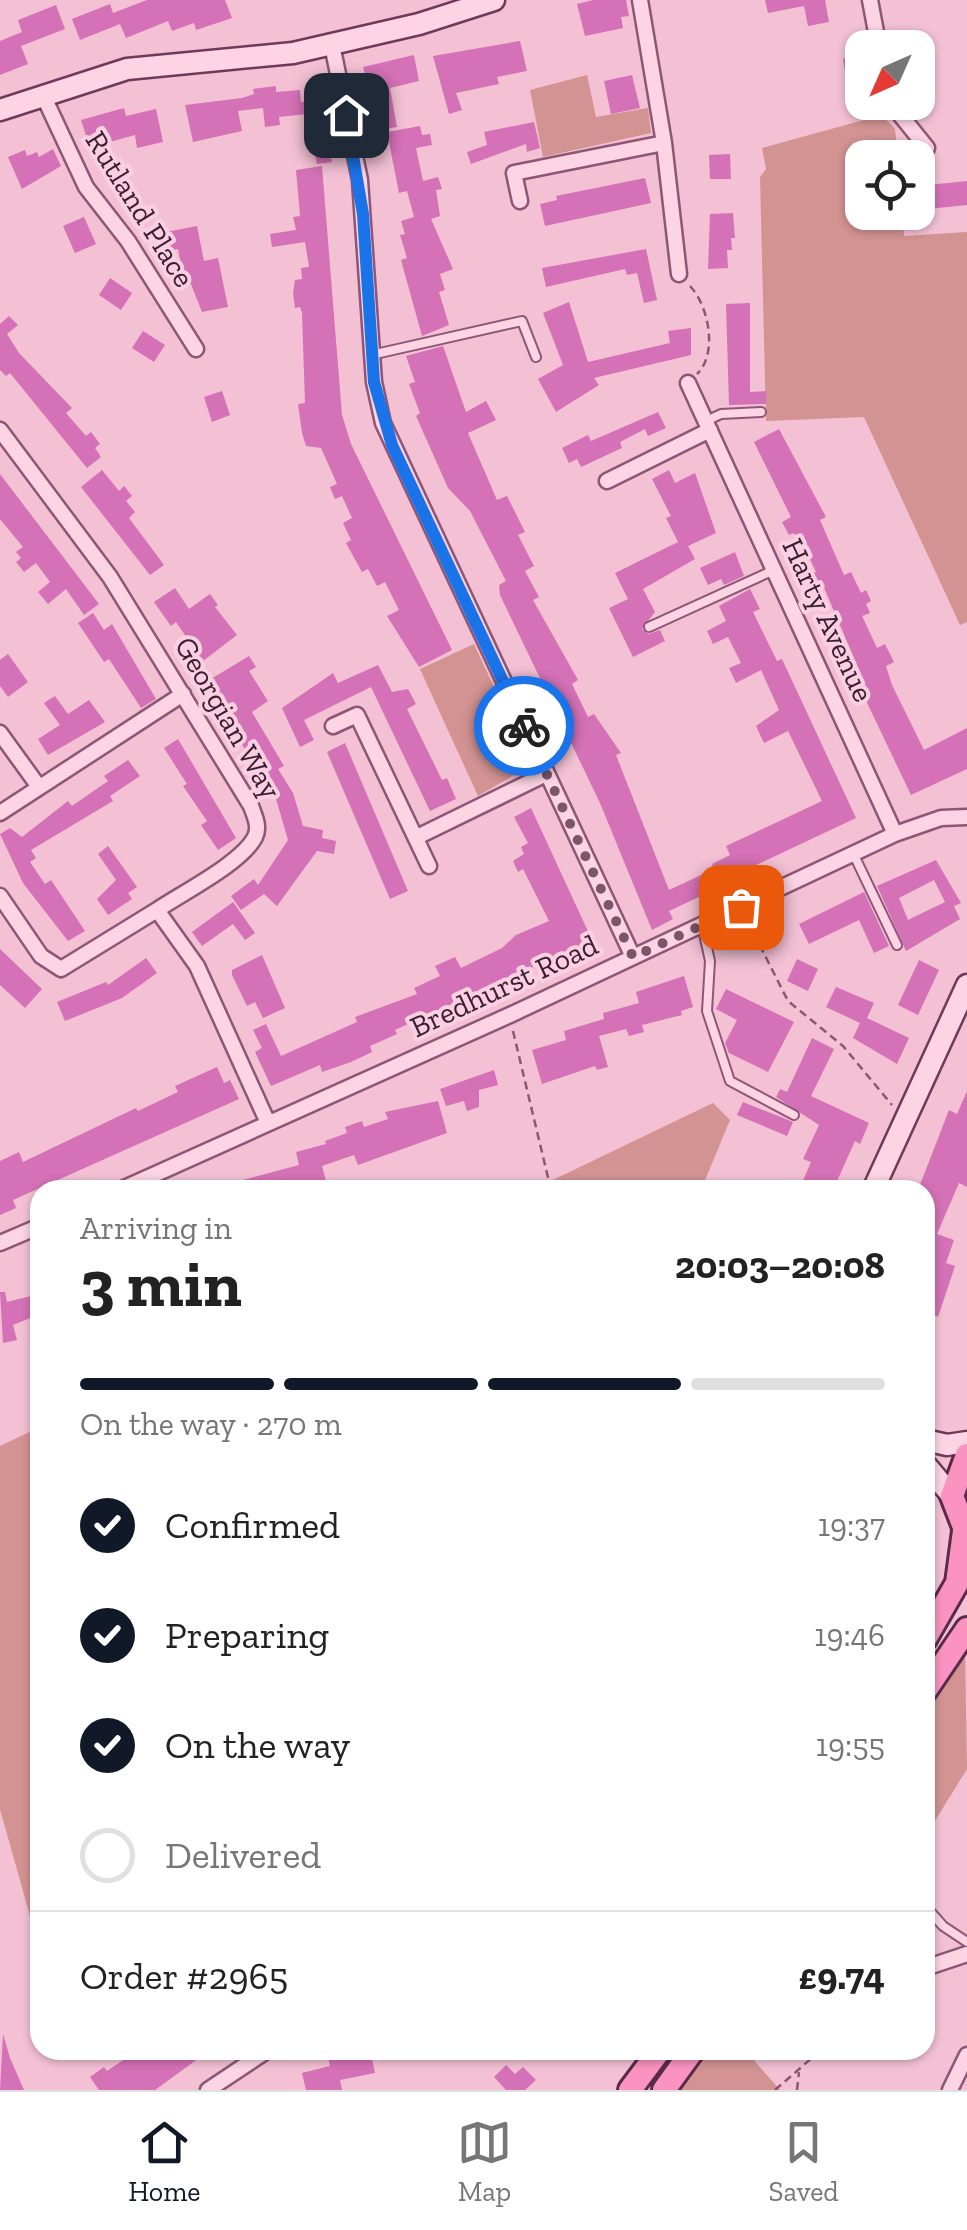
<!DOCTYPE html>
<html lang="en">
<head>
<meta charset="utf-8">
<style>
  :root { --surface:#fff; --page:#f2f2f2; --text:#222; --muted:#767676; --line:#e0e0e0; --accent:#111827 }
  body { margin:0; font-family:"Zilla Slab",serif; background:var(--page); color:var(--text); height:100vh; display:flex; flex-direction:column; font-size:38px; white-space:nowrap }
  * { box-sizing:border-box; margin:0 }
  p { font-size:32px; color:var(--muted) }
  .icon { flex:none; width:55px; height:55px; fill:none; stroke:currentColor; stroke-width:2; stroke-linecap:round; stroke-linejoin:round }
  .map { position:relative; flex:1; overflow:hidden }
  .panel { position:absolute; left:30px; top:1180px; width:905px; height:880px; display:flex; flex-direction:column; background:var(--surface); border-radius:30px; box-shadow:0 2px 8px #0004 }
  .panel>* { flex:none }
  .needle { width:65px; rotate:225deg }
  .buttons { position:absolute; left:845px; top:30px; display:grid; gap:20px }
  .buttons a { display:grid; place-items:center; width:90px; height:90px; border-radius:20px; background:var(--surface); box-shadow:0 2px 8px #0004; font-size:50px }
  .pin { position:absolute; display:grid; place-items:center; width:85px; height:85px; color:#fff; margin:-42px; border-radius:20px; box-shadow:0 5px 15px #0006 }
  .courier { position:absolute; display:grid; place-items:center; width:100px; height:100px; margin:-50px; border:8px solid #1a73e8; border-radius:50%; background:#fff; color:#222; box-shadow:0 2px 12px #0007 }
  .head em { font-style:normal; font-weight:800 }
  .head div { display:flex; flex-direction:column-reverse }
  .head { display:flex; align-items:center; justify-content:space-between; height:170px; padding:0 50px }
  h1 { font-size:65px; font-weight:800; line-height:75px }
  .bar { display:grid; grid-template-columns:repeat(4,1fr); gap:15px 10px; align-content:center; height:120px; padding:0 50px }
  .bar i { height:12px; border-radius:8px; background:var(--line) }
  .bar .selected { background:var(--accent) }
  .bar p { grid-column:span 4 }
  .line { display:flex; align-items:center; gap:25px; padding:0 50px; border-top:2px solid var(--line) }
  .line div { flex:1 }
  ol { padding:0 50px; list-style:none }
  li { display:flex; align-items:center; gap:30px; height:110px }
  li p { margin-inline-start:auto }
  li .icon { padding:10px; border-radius:50%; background:var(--accent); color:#fff; stroke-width:4 }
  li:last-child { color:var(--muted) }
  li i { width:55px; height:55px; border:5px solid var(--line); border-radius:50% }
  .tab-bar { display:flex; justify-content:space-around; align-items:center; height:140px; border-top:2px solid var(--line); background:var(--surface); font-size:28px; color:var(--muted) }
  .tab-bar a { display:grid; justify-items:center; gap:5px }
  .tab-bar .selected { color:var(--accent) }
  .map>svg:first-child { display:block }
</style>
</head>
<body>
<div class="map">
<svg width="967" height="2090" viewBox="0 0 967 2090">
  <rect width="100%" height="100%" fill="#f3c0d4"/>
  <!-- green -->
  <path fill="#d29392" d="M587,75L596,117L648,108L651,133L543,157L530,90Z
    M882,115L895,129L898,157L862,158V212L902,213L904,236L967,232V622L960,625L864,417L766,421L760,177L766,169L762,148Z
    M474,644L528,760L521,771L478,796L420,669Z
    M713,1103L730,1120L701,1190H532Z
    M40,1427V1952L0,1809V1446Z
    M965,1650L967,1769L925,1837V1713Z
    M704,2050H745L780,2090H675Z"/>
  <!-- building -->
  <path fill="#d571b6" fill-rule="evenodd" d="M147,0H225L232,18L196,30L194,23L172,31L168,21L126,38L120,24L80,40L72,19L110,4L113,13Z
    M593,0H626L629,16L621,17L623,28L585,36L577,4Z
    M765,0H825L829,22L808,26L804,6L768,13Z
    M56,5L65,29L21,46L28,64L0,75V41L22,32L18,20Z
    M520,41L527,71L497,77L499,84L456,93L462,110L449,114L433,56Z
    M414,55L419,81L390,88L397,127L379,130L363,67Z
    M861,56L862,101L850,103L843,59Z
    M632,75L640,108L611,114L604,81Z
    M276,86V92L300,90L301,102L327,97L330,129H325L332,162L317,164L307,114L279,117L280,125L265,127L263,108L238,111L242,131L193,142L185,105L242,98L254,94L253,89Z
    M124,108L126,116L156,109L163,142L137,148L135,135L106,143L112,158L95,164L81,120Z
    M534,122L540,148L527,152L526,144L471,164L467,152L487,145L484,132Z
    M420,126L422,135L430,134L432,145L416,148L423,181L438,177L442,189L436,190L440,216L431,219L453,269L440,274L445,290L439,292L449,325L422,336L401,260L407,258L400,235L405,234L401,221L414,217L407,191L399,193L387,132Z
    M53,149L61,166L22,189L8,157L25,150L27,156L37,152L39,157Z
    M730,154L731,179H710L709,155Z
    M322,166L342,415L351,444L452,650L419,667L387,616L399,610L385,582L377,586L368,569L362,572L346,543L351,540L343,523L352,518L342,496L335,499L330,487L337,484L321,448L306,446L302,433L298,404L305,403L302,313L300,307L295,308L293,293L295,280L302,279L301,268L309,267L305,242L272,247L270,234L296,230L293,217L300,216L296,170Z
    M645,178L651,203L545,226L540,204L557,200L556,196Z
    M967,181V205L918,210V186Z
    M733,213L735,238H731L732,250H727L728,268L708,269L710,214Z
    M84,217L96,244L75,253L63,226Z
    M197,226L204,261L218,258L228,307L202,312L191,284L185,285L178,249L164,252L161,233Z
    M646,249L657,300L644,303L637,273L627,275L625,269L546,287L542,268Z
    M110,278L132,293L121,310L99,295Z
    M569,302L588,362L670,343L668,331L691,328V355L594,378L599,385L556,412L538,379L563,365L543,313Z
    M750,303V392L766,391V404L729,405L726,304Z
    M9,316L18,325L7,334L19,353L72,408L66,413L86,436L91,432L100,444L95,448L101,457L87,468L10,373L6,376L0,370V324Z
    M143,331L165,345L154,362L132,348Z
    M443,346L466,412L486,401L496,420L468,433L497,500L507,496L525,532L518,535L534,566L525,571L539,597L533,600L578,680L572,684L588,717L594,714L621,753L616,755L669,890L714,869L712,864L730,855L726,846L822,801L788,731L764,743L756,726L779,710L761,670L736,683L729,668L741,663L728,637L713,644L707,631L726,621L719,606L750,589L760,609L753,612L777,661L782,659L856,818L737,874L739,878L669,911L673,919L652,930L600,803L500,595L499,585L506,581L470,511L448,488L416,416L420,413L409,384L415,382L406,356Z
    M222,391L230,415L212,422L204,397Z
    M658,412L666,428L648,436L645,429L620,442L622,448L581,467L577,459L569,463L562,448L588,435L591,441Z
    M779,429L826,517L820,520L844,575L851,572L861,593L866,590L871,601L866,604L870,613L862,616L877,648L885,644L894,662L886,666L892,685L924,750L967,728V769L911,795L860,688L866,686L822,583L818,585L812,573L816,572L803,544L794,533L789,535L782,522L791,517L754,442Z
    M102,470L119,491L124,486L132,496L126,501L135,512L129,518L164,565L150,575L81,487Z
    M669,470L675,483L695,473L716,533L688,546L695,559L643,589L655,612L642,629L649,634L660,630L665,641L633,657L609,608L628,599L615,573L678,542L666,518L671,516L652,479Z
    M0,474L99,604L84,615L66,589L48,604L38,592L50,582L36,563L24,572L16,562L21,558L16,552L23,547L0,519Z
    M735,552L744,576L724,585L721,579L708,585L700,568Z
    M175,588L189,609L210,594L218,605L215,607L237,635L203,661L176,622L171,626L154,602Z
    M93,613L104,630L112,624L156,699L141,708L109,659L104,662L78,623Z
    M8,654L28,682L8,697L0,686V660Z
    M249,656L256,667L249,671L268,701L252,712L284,766L278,769L293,793L303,826L323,830L322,838L336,841L334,854L317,851L277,906L264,894L241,910L231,896L254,879L258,885L288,840L272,785L268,788L211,693L218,689L211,679Z
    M378,665L392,692L408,689L416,704L407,709L442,780L447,778L456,799L430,811L371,687L304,720L314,740L300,747L282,708L333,673L338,683Z
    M55,696L68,714L89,700L105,722L48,755L38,739L60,725L44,703Z
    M178,739L236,838L218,850L201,825L207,821L183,786L187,784L164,748Z
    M345,743L408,891L390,899L327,752Z
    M128,760L140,776L110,796L113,801L31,850L36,858L30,862L45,884L51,880L85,931L68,941L23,883L0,834L10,828L22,837L68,801L72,806L108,781L104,776Z
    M531,808L592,940L395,1030L397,1034L370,1046L372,1052L351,1062L322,1072L320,1065L271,1086L255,1052L262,1048L253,1030L266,1024L281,1056L357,1022L355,1017L417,994L414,988L440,976L435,966L455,957L461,968L502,948L516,935L549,921L523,869L518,872L513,861L524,854L521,847L528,843L514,817Z
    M108,846L137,887L128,893L132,899L108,915L97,899L116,880L98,854Z
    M936,860L961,903L954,906L960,919L906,951L877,886ZM934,880L945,902L908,920L899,898Z
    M864,892L889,946L874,953L859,920L809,944L799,924Z
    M233,902L255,933L245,940L233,924L202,946L192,932Z
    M0,949L42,989L25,1008L0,985Z
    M262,955L285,1008L263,1018L255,1002L247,1006L232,975V970Z
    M146,958L157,973L122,998L65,1021L57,1002L106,982L108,985Z
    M797,959L818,969L808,991L787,981Z
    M919,960L939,970L918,1015L898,1005Z
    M684,976L693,1007L681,1011L682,1015L642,1025L644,1032L629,1036L626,1029L599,1036L608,1067L597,1070L595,1066L542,1084L532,1050L566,1040L564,1031L604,1019L603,1013L639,1003L636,992Z
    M836,987L874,1003L867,1018L909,1038L897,1064L853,1038L860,1023L826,1007Z
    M726,989L794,1022L768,1072L729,1053L725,1043L737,1020L716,1009Z
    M812,1038L834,1049L811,1096L869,1123L860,1144L855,1141L833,1190H799L811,1162L803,1159L819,1125L776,1097L780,1089L787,1092Z
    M217,1067L224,1083L230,1080L239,1099L13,1200L16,1208L0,1215V1161L19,1152L23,1162L136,1108L138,1111L178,1092L175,1086Z
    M494,1070L498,1085L479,1090V1107L467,1111L464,1101L446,1106L440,1089Z
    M967,1091V1187L959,1183L937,1234L954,1240L946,1263L955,1266L938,1317L925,1311V1190H918L949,1110L957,1114Z
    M438,1101L447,1133L358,1165L354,1155L322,1166L326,1181L299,1190H222L221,1186L299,1165L296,1152L326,1144L325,1141L347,1133L345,1127L362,1121L364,1127L388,1119L385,1112Z
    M743,1102L793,1122L787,1136L737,1115Z
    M0,1292H5L7,1302L35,1295L40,1314L13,1325L17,1340L3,1343Z
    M3,2034L10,2058L24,2090H0Z
    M138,2050H210L155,2090H99L90,2077L104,2067L107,2071Z
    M339,2050H370L375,2073L340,2080L342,2090H306L302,2073L330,2066L328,2058L340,2055Z
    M506,2065L515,2074L523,2067L536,2080L525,2090H506L494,2077Z"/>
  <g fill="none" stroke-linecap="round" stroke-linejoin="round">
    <defs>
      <path id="lane" d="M371,355L522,321L536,357
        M706,421L721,414L761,412
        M649,627L774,570
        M853,853L897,945
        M702,925L710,961L707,1011L730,1081L794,1115
        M928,1909L943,1926L967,1942"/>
      <path id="street" d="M640,0L664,143L679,274
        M870,0L879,48
        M332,45L360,180L374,382L383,423L633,957
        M43,95L86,187L128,241L196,349
        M890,102L927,148
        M520,201L514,173L664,143
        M688,383L895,834
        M0,430L110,577L251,806C255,817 260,827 255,837C242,863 182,893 157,910L197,966L268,1123
        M607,481L710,430
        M333,726L357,715L429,866
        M0,733L39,787
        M0,813L183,694
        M417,837L546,774
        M0,896L41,956L61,969L157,910
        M120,1190L510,1015L895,834L941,818L967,817
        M0,1243L40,1226
        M925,1968L967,1954
        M208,2090L268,2050
        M950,2090L967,2055"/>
      <path id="secondary" d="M0,110L127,69L293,53L419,24L494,0
        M873,1190L967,985
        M925,1440L947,1445L967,1442
        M925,1464L952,1496"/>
      <path id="primary" d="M967,1455L952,1496L967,1535
        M925,1639L957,1583L964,1531
        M925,1691L967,1629
        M630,2090L660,2050
        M664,2090L693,2050"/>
    </defs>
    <!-- lane casing -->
    <use href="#lane" stroke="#8e5676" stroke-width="12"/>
    <!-- street casing -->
    <use href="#street" stroke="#8e5676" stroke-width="19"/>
    <!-- secondary casing -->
    <use href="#secondary" stroke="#70395a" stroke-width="25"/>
    <!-- primary casing -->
    <use href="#primary" stroke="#5b2a4a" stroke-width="28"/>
    <!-- path -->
    <path stroke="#8e5676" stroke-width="2.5" stroke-dasharray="8 5" stroke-linecap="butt" d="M690,286C709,306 718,354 697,374
      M748,922L788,1001L843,1046L892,1105
      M513,1031L551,1190
      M775,2090L821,2050
      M797,2090L799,2072"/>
    <!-- lane -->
    <use href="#lane" stroke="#fcd4e4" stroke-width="8"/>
    <!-- street -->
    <use href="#street" stroke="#fcd4e4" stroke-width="14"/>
    <!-- secondary -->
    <use href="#secondary" stroke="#fcd4e4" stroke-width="20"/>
    <!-- primary -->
    <use href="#primary" stroke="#fa93bf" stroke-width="22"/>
  </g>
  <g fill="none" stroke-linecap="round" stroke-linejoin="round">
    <!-- done -->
    <path stroke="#7c5569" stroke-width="10" stroke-dasharray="0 18" d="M524,726L633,957L741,907"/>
    <!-- route -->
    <path stroke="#1a73e8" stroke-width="12" d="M346,115L363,214L374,382L392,445L524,726"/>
  </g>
  <g text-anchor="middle" stroke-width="8" stroke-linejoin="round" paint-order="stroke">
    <!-- street labels -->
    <g font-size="30" fill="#3c1c30" stroke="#f9d0e1">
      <text transform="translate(140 209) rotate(58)" y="10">Rutland Place</text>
      <text transform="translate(828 620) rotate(65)" y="10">Harty Avenue</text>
      <text transform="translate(228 718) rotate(60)" y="10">Georgian Way</text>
      <text transform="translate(504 986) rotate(-25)" y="10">Bredhurst Road</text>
    </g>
  </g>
</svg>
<div class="buttons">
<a><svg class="needle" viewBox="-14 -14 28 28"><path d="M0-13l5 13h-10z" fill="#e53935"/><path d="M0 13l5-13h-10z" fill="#767676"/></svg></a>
<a><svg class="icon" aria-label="locate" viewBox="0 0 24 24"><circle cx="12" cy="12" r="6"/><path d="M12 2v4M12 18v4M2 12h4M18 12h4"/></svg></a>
</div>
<div class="pin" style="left:741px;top:907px;background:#ea580c"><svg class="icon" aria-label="bag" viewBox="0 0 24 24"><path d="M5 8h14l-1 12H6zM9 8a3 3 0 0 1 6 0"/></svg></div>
<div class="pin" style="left:346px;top:115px;background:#1f2937"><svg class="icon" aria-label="home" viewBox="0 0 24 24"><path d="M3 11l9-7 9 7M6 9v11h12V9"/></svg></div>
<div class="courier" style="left:524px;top:726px"><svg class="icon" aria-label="bike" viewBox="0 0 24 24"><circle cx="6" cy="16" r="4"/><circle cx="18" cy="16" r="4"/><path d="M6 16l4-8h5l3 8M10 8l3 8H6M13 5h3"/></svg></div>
<section class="panel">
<div class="head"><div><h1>3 min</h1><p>Arriving in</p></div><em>20:03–20:08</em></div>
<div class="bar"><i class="selected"></i><i class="selected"></i><i class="selected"></i><i></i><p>On the way · 270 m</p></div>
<ol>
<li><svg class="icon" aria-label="check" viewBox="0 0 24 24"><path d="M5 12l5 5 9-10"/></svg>Confirmed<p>19:37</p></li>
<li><svg class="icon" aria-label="check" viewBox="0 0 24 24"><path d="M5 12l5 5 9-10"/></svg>Preparing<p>19:46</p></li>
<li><svg class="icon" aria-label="check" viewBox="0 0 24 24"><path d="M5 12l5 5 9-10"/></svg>On the way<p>19:55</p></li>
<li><i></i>Delivered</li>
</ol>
<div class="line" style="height:130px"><div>Order #2965</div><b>£9.74</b></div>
</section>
</div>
<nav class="tab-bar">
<a class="selected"><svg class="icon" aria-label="home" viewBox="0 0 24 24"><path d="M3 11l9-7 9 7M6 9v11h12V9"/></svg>Home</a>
<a><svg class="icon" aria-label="map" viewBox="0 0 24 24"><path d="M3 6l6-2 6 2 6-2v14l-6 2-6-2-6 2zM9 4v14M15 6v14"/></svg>Map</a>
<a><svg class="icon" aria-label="saved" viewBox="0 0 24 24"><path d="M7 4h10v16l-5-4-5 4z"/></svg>Saved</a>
</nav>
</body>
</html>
